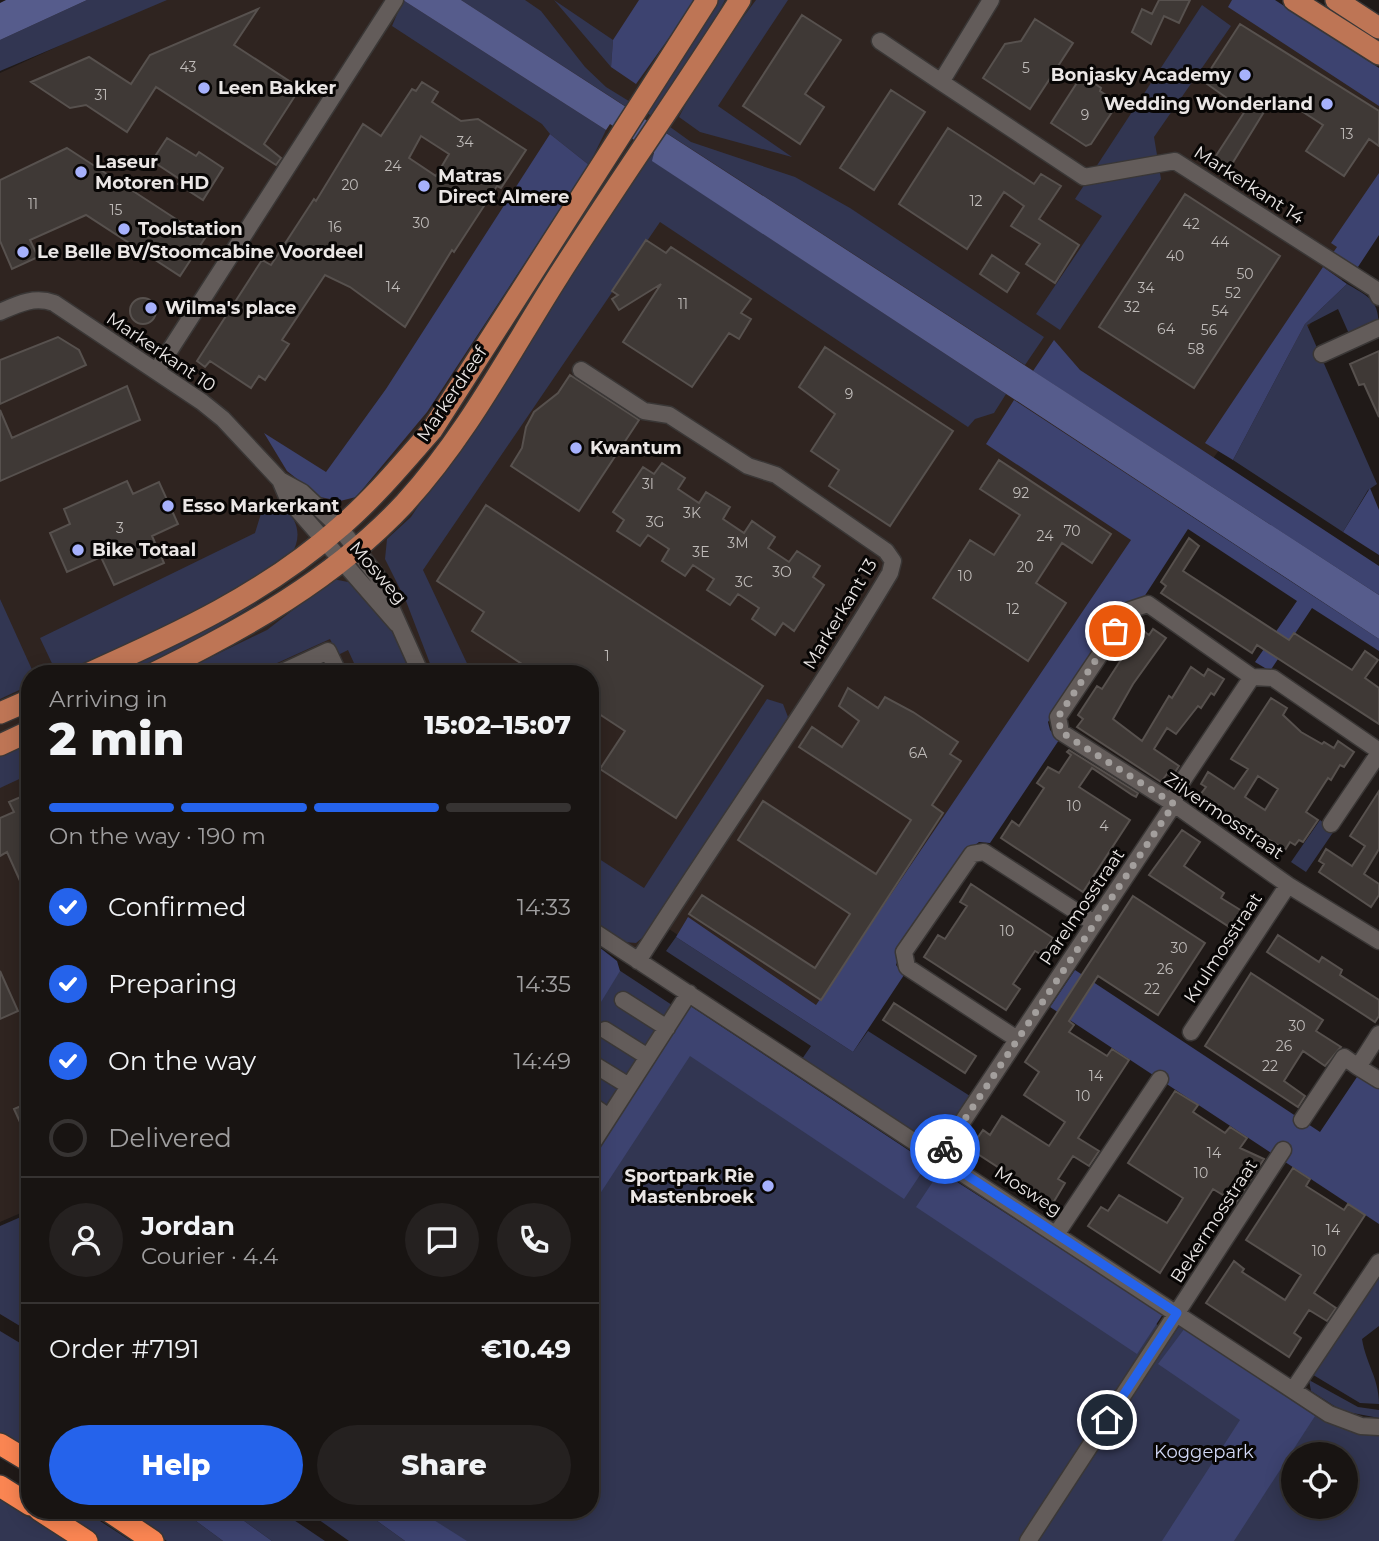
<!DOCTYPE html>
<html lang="en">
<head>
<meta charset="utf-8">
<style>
  :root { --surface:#181412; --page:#252120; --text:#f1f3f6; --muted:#9f9e9f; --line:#363332; --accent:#2563eb }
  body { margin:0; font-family:Montserrat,sans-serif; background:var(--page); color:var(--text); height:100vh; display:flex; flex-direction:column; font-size:26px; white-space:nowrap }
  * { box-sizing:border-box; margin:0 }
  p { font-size:23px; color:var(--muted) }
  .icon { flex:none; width:38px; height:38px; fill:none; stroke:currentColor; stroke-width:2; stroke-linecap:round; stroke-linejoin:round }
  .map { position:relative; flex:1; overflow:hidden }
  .drawer { position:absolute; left:21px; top:665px; width:578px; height:854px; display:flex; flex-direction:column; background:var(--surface); border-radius:28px; box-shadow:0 4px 18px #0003,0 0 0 2px var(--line) }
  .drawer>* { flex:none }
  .tools { position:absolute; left:1281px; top:1442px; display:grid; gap:14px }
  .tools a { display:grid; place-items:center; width:77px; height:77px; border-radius:50%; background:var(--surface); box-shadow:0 4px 18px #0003,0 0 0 2px var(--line); font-size:35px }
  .pin { position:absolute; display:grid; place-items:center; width:60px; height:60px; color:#fff; margin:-30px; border:4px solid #fff; border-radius:50%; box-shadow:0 2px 7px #0007 }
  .courier { position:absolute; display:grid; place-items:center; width:70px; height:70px; margin:-35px; border:5px solid #2563eb; border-radius:50%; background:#fff; color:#222; box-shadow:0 2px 9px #0007 }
  .headline em { font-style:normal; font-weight:800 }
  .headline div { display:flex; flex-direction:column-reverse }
  .headline { display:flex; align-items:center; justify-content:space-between; height:119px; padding:0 28px }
  h1 { font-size:46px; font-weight:800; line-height:52px }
  .bar { display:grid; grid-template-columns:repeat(4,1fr); gap:10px 7px; align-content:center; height:84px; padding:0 28px }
  .bar i { height:9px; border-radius:5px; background:var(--line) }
  .bar .current { background:var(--accent) }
  .bar p { grid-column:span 4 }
  .line { display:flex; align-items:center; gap:18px; padding:0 28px; border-top:2px solid var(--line) }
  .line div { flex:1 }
  .round { display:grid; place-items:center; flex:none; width:74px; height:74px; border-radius:37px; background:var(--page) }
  ol { padding:0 28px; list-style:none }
  li { display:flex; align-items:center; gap:21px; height:77px }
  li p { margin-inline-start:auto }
  li .icon { padding:7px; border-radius:50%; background:var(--accent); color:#fff; stroke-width:4 }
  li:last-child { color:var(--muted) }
  li i { width:38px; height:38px; border:4px solid var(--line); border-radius:50% }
  .primary-button { display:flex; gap:14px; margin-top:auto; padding:14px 28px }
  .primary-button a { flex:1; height:80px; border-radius:42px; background:var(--accent); color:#fff; font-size:28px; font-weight:800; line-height:80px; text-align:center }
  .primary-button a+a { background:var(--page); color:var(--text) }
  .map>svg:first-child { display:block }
</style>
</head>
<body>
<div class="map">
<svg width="1379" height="1541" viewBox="0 0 1379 1541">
  <rect width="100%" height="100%" fill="#201a18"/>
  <!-- built -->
  <path fill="#2f2420" d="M159,0H1267L1379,72V229L806,1021L660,923L638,961L590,919V674H30V1209L0,1222V73Z"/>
  <!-- green -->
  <path fill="#323652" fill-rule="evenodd" d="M87,0H167L0,71V40Z
    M403,0L606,130L589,165L550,134L542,124L392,26Z
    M461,0H525L541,11L585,67L606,87L645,111L716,0H725L707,34L652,116L645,112L642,117Z
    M554,0L613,40L611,67Z
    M756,0H788L718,106L792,157L700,132L679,117L704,69Z
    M1202,5L1231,26L1154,137L1161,179L1060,330L1036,314L1102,216L1075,199Z
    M666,124L691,142L795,177L850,208L1044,337L1025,365L665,132Z
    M654,153L653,161L1006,394L994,413L975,419L968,427L660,222L423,570L472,674H434L406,601L385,559L387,539L411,517L630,183Z
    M1347,284C1375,300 1379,302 1379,335L1354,345L1338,309L1307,325L1377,484L1368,490L1343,532L1233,460L1305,324Z
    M275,501C295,513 305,533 291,555C271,589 115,652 73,672L57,674L40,638L255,533L263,507Z
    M333,579L358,584L388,622L411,674H359L348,650L338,655L330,639L253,674H176L267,630Z
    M0,599L34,674H30V685L0,699Z
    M261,601L138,674H113Z
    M767,699L783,704L788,717L648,933L636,943L624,942L590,921V853L644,888Z
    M30,741V774L0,788V755Z
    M1320,820L1334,831L1306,872L1291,862Z
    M676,937L853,1052L868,1031L970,1096L939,1144L936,1148L802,1059L811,1046L666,951Z
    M590,951L1173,1335L1183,1321L1336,1425L1379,1436V1541H443L396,1510H590ZM1293,1454H1346V1507H1293Z
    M30,1213V1332L0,1314V1226Z
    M1379,1271V1326L1362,1339C1366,1364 1379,1378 1379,1404L1360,1403L1310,1373Z
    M0,1331L30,1349V1453L0,1434Z
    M1309,1380L1358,1407L1379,1410V1418L1342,1411L1311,1391Z
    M0,1499L68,1541H0Z
    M51,1510H83L131,1541H99Z
    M119,1510H181L223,1541H167Z
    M229,1510H279L325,1541H272Z
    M305,1510H362L405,1541H349Z"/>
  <!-- forest -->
  <path fill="#3d4370" d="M639,0H696L636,84L611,67L613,40Z
    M1232,0H1275L1379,68V106L1228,7Z
    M550,134L589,165L427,412L356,497L340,501L320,497L287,471L264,433L326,472L386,389Z
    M1379,173V235L1354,273L1330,257L1337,247L1331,243Z
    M1323,267L1347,284L1305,324L1233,460L1205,443Z
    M1054,340L1080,370L1379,566V595L1033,371Z
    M1014,400L1379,639V651L1312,608L1270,671L1255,662L1297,601L1188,529L1144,597L1127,603L1048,722L1050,730L1059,740L990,843L979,842L962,855L903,945L896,965L904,975L853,1052L676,937L688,917L816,1005L1131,540L986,444Z
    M1370,488L1379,510V555L1343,532Z
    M590,940L617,961L620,971L590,1020Z
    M1075,970L1320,1132L1359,1074L1379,1087V1224L1050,1007Z
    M689,1005L928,1163L904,1199L690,1056L590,1209V1157Z
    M940,1171L1163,1314L1137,1354L916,1207Z
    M1185,1328L1315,1416L1234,1541H1162L1240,1420L1158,1364Z
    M181,1510H229L272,1541H223Z
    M362,1510H418L467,1541H405Z"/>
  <!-- water -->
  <path fill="#565c8c" d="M6,0H87L0,40V3Z
    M403,0H461L1379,595V639L652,161L654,153L610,124L606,130Z"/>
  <!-- building -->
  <path fill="#3f3936" stroke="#57514e" stroke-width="2" fill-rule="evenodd" d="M1159,0H1190L1179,23L1164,16L1151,44L1132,32L1142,9L1152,14Z
    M258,9L234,45L300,88L264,144L281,158L276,165L156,87L127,132L86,105L70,108L31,82L89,57L131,84L150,55Z
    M802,15L841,40L805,94L824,107L800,144L743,106Z
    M1035,19L1073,43L1030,109L983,78L1005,44L1021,41Z
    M1240,24L1379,111V146L1369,139L1344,176L1306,151L1323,125L1275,94L1227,172L1212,162L1245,111L1203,81Z
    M1082,75L1101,88L1100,91L1115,101L1116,106L1091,144L1086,146L1051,123Z
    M422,82L438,92L432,102L461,121L478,119L526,150L501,188L497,186L454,252L452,250L405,327L350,287L325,275L282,340L289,344L265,380L259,376L251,388L210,361L205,367L197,361L262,260L271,265L314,199L316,201L363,124L381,136L412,89L416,91ZM421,136L449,154L436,176L409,158Z
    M891,90L925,112L874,190L840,168Z
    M948,128L1034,184L1041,174L1061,186L1039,219L1079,245L1055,283L1026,264L1040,244L1011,226L1024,206L1004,192L967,249L899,204Z
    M167,138L196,156L199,152L223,168L203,200L178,184L181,180L152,161Z
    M67,148L205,238L180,276L86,215L30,240L38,257L12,269L0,241V180Z
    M1185,194L1280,256L1194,388L1099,327Z
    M646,240L666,253L671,247L751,299L741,313L751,319L739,339L729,333L692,387L623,342L661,284L619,310L612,299L618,295L612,291Z
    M992,255L1019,273L1007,292L980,274Z
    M130 311a13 13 0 1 1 26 0a13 13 0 1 1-26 0Z
    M58,337L79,350L86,365L0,404V360Z
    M825,347L953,431L890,526L829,486L839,470L811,451L835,414L799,387Z
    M1379,351V417L1364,384L1359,385L1350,364Z
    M570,375L639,420L579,511L511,466L522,448L526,427L534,412L558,393Z
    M127,386L140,420L0,481V410L12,438Z
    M999,460L1111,534L1092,563L1062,543L1036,583L1066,603L1028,661L933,598L970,540L994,555L1020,515L980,489Z
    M662,463L685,478L678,489L699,503L706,492L730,507L723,519L744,533L752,521L775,537L768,548L789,562L797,551L820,566L813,577L824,585L794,631L783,623L775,635L752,619L759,608L738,594L730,605L707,590L714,579L693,565L685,576L662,561L669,549L648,535L640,546L617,531L624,520L613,512L643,467L654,474Z
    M127,481L133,494L159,482L178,524L152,536L164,563L114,585L101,557L67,572L50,533L70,524L64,509Z
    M486,505L763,686L676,818L600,769L625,731L590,708V674H537L472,631L484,612L437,581Z
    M1189,538L1199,546L1183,571L1289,640L1294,633L1352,670L1365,651L1378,660L1365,678L1379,688V724L1257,645L1252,653L1161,593L1166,586L1161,582Z
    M1141,629L1149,635L1153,629L1166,638L1133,684L1113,719L1142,741L1169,696L1172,698L1191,667L1204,676L1208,669L1224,679L1214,695L1211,693L1201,708L1198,706L1176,734L1167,728L1154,749L1179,766L1172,777L1167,774L1161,782L1077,727L1083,719L1078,715L1097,686L1102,689Z
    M848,688L878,708L885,697L913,712L958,742L950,754L961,761L932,805L943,813L821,1000L689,914L702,895L815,968L850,914L738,840L763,801L876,874L911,820L799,747L812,727L842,747L859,721L839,706Z
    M1271,698L1287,708L1283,715L1301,732L1322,744L1324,742L1334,748L1338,741L1354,752L1344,767L1340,765L1331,780L1328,778L1306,812L1318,820L1303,842L1299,840L1295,845L1290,842L1285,850L1200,795L1206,787L1201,784L1208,772L1234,789L1248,769L1231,759ZM1258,776L1278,789L1265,810L1245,797Z
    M1069,750L1138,793L1136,797L1132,795L1092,768L1079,787L1130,820L1083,892L1001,838L1012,821L1019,826L1044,788L1037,783L1048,767L1059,773L1071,755L1067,752Z
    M1379,791V849L1364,874L1379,884V895L1371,907L1319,872L1324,864L1319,861L1326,849L1352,866L1365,846L1350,836Z
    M30,793V903L7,852L0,856V818L14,812L9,802Z
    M1182,830L1200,842L1184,866L1224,893L1221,898L1242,911L1231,928L1149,875Z
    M971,884L1053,938L1042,955L1035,951L1013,984L1020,989L1006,1010L924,957L938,935L945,939L967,906L960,902Z
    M1133,896L1205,943L1158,1015L1098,976L1069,1021L1074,1025L1069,1032L1107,1056L1112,1049L1129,1060L1078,1138L1099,1151L1089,1166L1073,1156L1058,1179L1065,1183L1053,1203L970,1149L983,1130L990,1135L1002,1116L1049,1146L1065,1122L1024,1095L1039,1072L1025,1062Z
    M1278,935L1319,962L1322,957L1342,970L1340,975L1379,1000V1016L1375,1022L1267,952Z
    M0,971L18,1011L0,1019Z
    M1251,973L1323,1020L1316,1031L1341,1047L1325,1066L1303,1051L1284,1081L1305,1096L1298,1107L1205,1046Z
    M894,1003L976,1056L965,1073L883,1020Z
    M1175,1091L1198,1105L1193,1112L1225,1133L1230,1127L1247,1138L1240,1148L1264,1159L1236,1203L1213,1189L1160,1273L1088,1226L1101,1207L1108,1211L1119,1195L1167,1223L1177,1208L1183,1198L1128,1163Z
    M30,1102V1144L14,1109Z
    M1293,1168L1310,1179L1306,1186L1344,1210L1348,1204L1365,1215L1314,1293L1336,1308L1327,1321L1309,1310L1294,1333L1301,1338L1289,1357L1206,1303L1234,1261L1244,1269L1242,1272L1285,1300L1301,1275L1246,1240Z"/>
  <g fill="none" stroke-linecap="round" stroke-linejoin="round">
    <defs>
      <path id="minor" d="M880,41L941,82L991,0
        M941,82L1084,177L1175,161L1375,289L1379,297
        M0,312C18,304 34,296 54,303L202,402L223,419L280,480L302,492L340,528L377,576L421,674
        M1322,354L1379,328
        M157,370L395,0
        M581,370L644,411L669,415L748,466L776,475L886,551L893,561L890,573C811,705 721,831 638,961
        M280,480L288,499L397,624
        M278,674L328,651L339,674
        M1379,751L1273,678L1252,677L1148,604L1130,610L1058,717L1061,732L1174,804L1288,885L1379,941
        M1331,824L1379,753
        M590,929L1329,1414L1361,1426L1379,1427
        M623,1000L667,1028
        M605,1030L648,1057
        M1191,1032L1288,885
        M1017,1039L907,967L904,952L972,854L984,852L1094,923
        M590,1062L629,1086
        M1358,1067L1379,1080
        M590,1104L609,1117
        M1302,1120L1344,1057L1358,1067L1379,1034
        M590,1147L689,993
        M939,1157L1174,804L1177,789L1252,677
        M1057,1233L1160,1079
        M1293,1390L1379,1262
        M1028,1541L1283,1150"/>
      <path id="major" d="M1294,0L1379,54
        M1336,0L1379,28
        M87,674C177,634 266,593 340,527C374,498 402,464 432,430L707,0
        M152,674C244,629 334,579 405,503C467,435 510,352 559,275C618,182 681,93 740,0
        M0,713L30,700
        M0,745L30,731"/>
      <path id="highway" d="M0,1444L30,1462
        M0,1486L30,1505
        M39,1510L87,1541
        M107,1510L153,1541"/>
    </defs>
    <!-- minor casing -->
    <use href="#minor" stroke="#3a3736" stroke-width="19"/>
    <!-- major casing -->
    <use href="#major" stroke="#3a3736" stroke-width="24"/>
    <!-- highway casing -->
    <use href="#highway" stroke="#3a3736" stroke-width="24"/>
    <!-- minor -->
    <use href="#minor" stroke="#635c5a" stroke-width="16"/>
    <!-- major -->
    <use href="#major" stroke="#be7555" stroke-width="21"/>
    <!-- highway -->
    <use href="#highway" stroke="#fa8552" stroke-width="21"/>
  </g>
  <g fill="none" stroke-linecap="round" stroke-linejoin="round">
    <!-- done -->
    <path stroke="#a39f9d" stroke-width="7" stroke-dasharray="0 12.6" d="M945,1149L1174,804L1061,732L1058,717L1115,631"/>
    <!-- route -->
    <path stroke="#2563eb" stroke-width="9" d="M945,1149L939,1157L1177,1313L1107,1420"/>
  </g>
  <!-- markers -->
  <g fill="#a6b1fc" stroke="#080605" stroke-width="2.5">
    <circle cx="1245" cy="75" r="7"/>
    <circle cx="204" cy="88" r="7"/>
    <circle cx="1327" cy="104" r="7"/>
    <circle cx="81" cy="172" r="7"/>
    <circle cx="424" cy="186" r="7"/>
    <circle cx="124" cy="229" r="7"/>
    <circle cx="23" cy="252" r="7"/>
    <circle cx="151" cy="308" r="7"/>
    <circle cx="576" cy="448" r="7"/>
    <circle cx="168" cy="506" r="7"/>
    <circle cx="78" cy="550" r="7"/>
    <circle cx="768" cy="1186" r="7"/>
  </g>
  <g text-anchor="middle" stroke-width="6" stroke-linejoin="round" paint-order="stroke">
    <!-- number labels -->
    <g font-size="14" fill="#bfbbb9">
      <text x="188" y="72">43</text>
      <text x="1026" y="73">5</text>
      <text x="101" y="100">31</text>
      <text x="1085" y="120">9</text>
      <text x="1347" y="139">13</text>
      <text x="465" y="147">34</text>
      <text x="393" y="171">24</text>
      <text x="350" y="190">20</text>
      <text x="976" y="206">12</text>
      <text x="33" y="209">11</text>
      <text x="116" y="215">15</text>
      <text x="421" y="228">30</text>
      <text x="1191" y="229">42</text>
      <text x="335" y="232">16</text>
      <text x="1220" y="247">44</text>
      <text x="1175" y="261">40</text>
      <text x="1245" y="279">50</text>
      <text x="393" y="292">14</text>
      <text x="1146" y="293">34</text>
      <text x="1233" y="298">52</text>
      <text x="683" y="309">11</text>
      <text x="1132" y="312">32</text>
      <text x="1220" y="316">54</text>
      <text x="1166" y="334">64</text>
      <text x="1209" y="335">56</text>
      <text x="1196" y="354">58</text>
      <text x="849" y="399">9</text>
      <text x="648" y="489">3I</text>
      <text x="1021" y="498">92</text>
      <text x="692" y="518">3K</text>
      <text x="655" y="527">3G</text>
      <text x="120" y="533">3</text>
      <text x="1072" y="536">70</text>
      <text x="1045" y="541">24</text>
      <text x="738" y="548">3M</text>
      <text x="701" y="557">3E</text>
      <text x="1025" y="572">20</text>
      <text x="782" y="577">3O</text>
      <text x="965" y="581">10</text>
      <text x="744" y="587">3C</text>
      <text x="1013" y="614">12</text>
      <text x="607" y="661">1</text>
      <text x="918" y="758">6A</text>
      <text x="1074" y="811">10</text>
      <text x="1104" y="831">4</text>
      <text x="1007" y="936">10</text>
      <text x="1179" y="953">30</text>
      <text x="1165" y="974">26</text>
      <text x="1152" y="994">22</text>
      <text x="1297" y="1031">30</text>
      <text x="1284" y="1051">26</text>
      <text x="1270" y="1071">22</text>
      <text x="1096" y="1081">14</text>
      <text x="1083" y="1101">10</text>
      <text x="1214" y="1158">14</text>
      <text x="1201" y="1178">10</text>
      <text x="1333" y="1235">14</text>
      <text x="1319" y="1256">10</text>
    </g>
    <!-- poi labels -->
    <g font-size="18" font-weight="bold" fill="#eae6e5" stroke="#080605" text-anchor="start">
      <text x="1231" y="81" text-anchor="end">Bonjasky Academy</text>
      <text x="218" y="94">Leen Bakker</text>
      <text x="1313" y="110" text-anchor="end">Wedding Wonderland</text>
      <text x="95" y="168">Laseur<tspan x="95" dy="21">Motoren HD</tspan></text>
      <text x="438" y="182">Matras<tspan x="438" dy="21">Direct Almere</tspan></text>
      <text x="138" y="235">Toolstation</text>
      <text x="37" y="258">Le Belle BV/Stoomcabine Voordeel</text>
      <text x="165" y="314">Wilma's place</text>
      <text x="590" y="454">Kwantum</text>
      <text x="182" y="512">Esso Markerkant</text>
      <text x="92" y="556">Bike Totaal</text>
      <text x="754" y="1182" text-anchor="end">Sportpark Rie<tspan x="754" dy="21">Mastenbroek</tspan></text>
    </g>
    <!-- street labels -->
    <g font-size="18" fill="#eae6e5" stroke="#080605">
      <text transform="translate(1249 185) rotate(33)" y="6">Markerkant 14</text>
      <text transform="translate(161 352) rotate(34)" y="6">Markerkant 10</text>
      <text transform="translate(452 394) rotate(-56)" y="6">Markerdreef</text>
      <text transform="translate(378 573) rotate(49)" y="6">Mosweg</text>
      <text transform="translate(840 614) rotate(-59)" y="6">Markerkant 13</text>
      <text transform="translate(1224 816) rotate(34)" y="6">Zilvermosstraat</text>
      <text transform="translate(1082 907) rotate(-56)" y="6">Parelmosstraat</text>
      <text transform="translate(1223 948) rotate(-57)" y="6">Krulmosstraat</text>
      <text transform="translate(1028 1191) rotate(33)" y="6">Mosweg</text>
      <text transform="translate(1214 1221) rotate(-57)" y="6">Bekermosstraat</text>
    </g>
    <!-- park labels -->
    <g font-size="18" fill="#d1d7f5" stroke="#080605">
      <text x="1204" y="1458">Koggepark</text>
    </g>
  </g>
</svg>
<div class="tools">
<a><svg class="icon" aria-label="locate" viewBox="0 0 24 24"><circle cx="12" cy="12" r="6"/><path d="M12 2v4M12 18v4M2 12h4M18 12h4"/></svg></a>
</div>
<div class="pin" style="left:1115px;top:631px;background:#ea580c"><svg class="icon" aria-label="bag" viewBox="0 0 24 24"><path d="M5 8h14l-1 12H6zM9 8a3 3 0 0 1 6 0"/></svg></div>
<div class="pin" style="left:1107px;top:1420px;background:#1f2937"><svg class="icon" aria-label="home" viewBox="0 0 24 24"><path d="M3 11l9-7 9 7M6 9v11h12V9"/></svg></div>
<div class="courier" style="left:945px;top:1149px"><svg class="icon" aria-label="bike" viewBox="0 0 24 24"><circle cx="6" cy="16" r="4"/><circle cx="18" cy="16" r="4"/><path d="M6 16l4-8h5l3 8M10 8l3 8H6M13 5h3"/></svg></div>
<section class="drawer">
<div class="headline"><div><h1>2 min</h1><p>Arriving in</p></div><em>15:02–15:07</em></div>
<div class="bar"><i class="current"></i><i class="current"></i><i class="current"></i><i></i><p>On the way · 190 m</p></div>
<ol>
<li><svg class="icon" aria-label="check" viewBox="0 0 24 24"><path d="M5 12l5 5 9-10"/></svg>Confirmed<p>14:33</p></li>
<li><svg class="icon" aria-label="check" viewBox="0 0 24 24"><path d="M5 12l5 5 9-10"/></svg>Preparing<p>14:35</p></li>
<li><svg class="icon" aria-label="check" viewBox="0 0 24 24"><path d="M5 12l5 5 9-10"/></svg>On the way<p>14:49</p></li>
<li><i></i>Delivered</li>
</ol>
<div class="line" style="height:126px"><a class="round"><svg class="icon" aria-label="person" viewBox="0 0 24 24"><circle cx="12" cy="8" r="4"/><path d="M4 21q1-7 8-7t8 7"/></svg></a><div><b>Jordan</b><p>Courier · 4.4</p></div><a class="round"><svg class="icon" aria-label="chat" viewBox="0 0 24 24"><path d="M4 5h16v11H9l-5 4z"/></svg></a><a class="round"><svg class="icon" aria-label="phone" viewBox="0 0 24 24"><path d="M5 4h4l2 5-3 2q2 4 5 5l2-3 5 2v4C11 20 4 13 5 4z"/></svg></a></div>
<div class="line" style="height:91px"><div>Order #7191</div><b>€10.49</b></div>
<div class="primary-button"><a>Help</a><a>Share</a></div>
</section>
</div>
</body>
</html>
